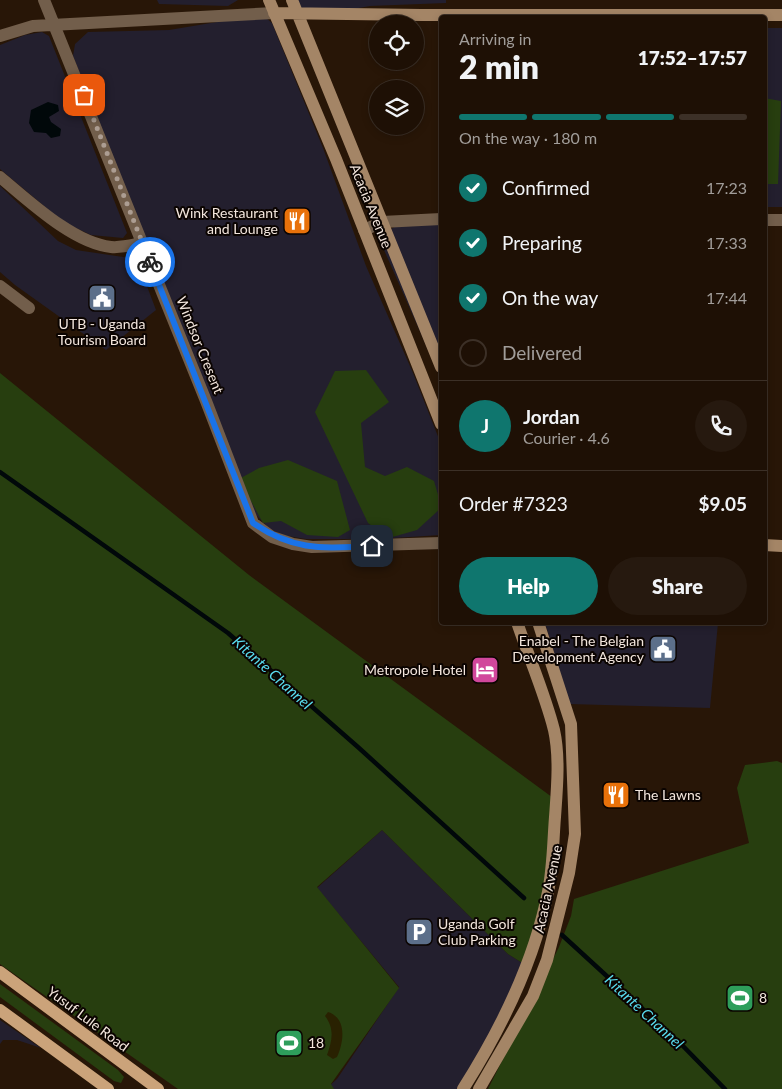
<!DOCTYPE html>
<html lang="en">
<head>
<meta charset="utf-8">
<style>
  :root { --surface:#1e1005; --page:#26190f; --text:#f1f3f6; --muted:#a19d9a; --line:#3c3027; --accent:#0f766e }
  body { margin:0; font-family:Lato,sans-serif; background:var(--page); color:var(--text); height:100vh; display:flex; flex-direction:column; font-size:19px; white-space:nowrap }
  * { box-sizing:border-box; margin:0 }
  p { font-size:16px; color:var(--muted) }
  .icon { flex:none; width:28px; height:28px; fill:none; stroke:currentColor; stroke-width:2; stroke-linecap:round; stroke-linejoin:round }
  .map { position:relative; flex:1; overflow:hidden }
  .sheet { position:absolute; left:439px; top:15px; width:328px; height:610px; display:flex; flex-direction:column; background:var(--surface); border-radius:5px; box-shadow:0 2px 8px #0003,0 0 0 1px var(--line) }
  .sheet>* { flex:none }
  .tools { position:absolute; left:369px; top:15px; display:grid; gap:10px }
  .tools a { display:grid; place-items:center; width:55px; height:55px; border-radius:50%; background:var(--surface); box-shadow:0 2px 8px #0003,0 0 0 1px var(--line); font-size:25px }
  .pin { position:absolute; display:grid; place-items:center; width:42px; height:42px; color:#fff; margin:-21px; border-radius:10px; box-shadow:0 2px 8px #0006 }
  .courier { position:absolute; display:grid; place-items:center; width:50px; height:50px; margin:-25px; border:4px solid #1a73e8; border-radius:50%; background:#fff; color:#222; box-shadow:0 1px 6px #0007 }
  .summary em { font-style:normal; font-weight:800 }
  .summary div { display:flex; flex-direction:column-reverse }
  .summary { display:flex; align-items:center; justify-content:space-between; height:85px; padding:0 20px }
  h1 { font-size:32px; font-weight:800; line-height:38px }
  .bar { display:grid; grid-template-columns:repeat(4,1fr); gap:8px 5px; align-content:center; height:60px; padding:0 20px }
  .bar i { height:6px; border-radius:4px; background:var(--line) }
  .bar .on { background:var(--accent) }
  .bar p { grid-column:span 4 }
  .line { display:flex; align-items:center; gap:12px; padding:0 20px; border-top:1px solid var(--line) }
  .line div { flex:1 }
  .round { display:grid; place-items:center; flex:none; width:52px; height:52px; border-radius:26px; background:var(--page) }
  ol { padding:0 20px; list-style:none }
  li { display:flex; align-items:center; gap:15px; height:55px }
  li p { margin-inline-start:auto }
  li .icon { padding:5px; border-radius:50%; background:var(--accent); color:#fff; stroke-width:4 }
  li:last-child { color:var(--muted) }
  li i { width:28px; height:28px; border:2px solid var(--line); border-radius:50% }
  .cta { display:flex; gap:10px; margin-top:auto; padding:10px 20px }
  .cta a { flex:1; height:58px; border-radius:30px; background:var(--accent); color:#fff; font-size:20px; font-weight:800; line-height:58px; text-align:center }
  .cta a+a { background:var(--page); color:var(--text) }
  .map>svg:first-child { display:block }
</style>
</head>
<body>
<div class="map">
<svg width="782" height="1089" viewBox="0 0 782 1089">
  <rect width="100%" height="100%" fill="#281607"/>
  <!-- commercial -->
  <path fill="#231f2e" d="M157,0H238L228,6L159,4Z
    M292,0H446V3L370,6L303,18Z
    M253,16L265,17L272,23L323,148L366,266L413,373L441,444V535L378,539H306L281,535L269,528L251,510L73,56L75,44L88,32L169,30Z
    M764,28H782V207H764Z
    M42,32L49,36L127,233L123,238L91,235L63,222L0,169V45L25,35Z
    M0,186L58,241L76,250L130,258L139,265L156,310L106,350L15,285L0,272Z
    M398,225H441V379L384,250L382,234Z
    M545,623H718L710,708L569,704Z
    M382,830L508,954L524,964L496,1026L457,1089H326L337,1079L399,987L317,888Z
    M0,1020L41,1048L17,1040H3L0,1044Z"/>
  <!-- green -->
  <path fill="#273e0f" d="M764,98L781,101L778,184H764Z
    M366,370L389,402L361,423L365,467L385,476L407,467L434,481L441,505V508L417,530L389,538L368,523L315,412L335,371Z
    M0,373L249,575L556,800L549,872L524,964L508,954L382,830L317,887L399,988L331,1084L334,1089H178L0,964Z
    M288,460L337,481L350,530L338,537L307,535L281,521L263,523L239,479L259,468Z
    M777,761L782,763V1089H488L559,947L571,916L574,899L749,843L737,788L745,765Z
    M0,984L118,1070L124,1077L121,1083L114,1081L0,997Z"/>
  <!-- sand -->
  <path fill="#292101" d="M328,1012C347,1018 344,1042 337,1057L333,1059L327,1055C332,1041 335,1029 325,1016Z"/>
  <!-- water -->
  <path fill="#01080a" d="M48,102L58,105L59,111L49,117L51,122L61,129L60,136L51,138L46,133L34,132L29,123L31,110Z"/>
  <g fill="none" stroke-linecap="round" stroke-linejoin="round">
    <!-- stream -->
    <path stroke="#01080a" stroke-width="4.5" d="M0,472L228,633L359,748L524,898
      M562,935L682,1045L725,1089"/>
    <!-- street -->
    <path stroke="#725e4b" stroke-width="12" d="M44,0L206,401L253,523L272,537L293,544L312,547L441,543
      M0,36L33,26L274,13
      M0,177C29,201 73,243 111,247C122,248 132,245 142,243
      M764,220H782
      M364,230L382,222L441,219
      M0,286L29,308"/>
    <!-- secondary -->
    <path stroke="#a48566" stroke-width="12" d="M269,0L336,159L441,424
      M292,0L441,367
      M274,13L421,15H782
      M764,545L782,546
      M463,1089C501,1029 534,963 548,892C553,868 553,842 555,817C557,789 560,757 554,730C545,694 529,658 517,622
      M479,1089L533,996L547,960L569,873L575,834L571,724L538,622"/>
    <!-- primary -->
    <path stroke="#cba37a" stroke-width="12" d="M0,972L158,1089
      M0,1010L108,1089"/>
  </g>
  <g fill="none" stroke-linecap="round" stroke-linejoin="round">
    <!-- done -->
    <path stroke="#ac9d92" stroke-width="5" stroke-dasharray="0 9" d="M84,95L150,262"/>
    <!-- route -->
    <path stroke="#1a73e8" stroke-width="6" d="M150,262L253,523C295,552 324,548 372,546"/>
  </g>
  <!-- icons -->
  <defs>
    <symbol id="restaurant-square" viewBox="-11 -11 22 22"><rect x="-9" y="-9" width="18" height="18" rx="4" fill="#e8710a" stroke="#0b0401"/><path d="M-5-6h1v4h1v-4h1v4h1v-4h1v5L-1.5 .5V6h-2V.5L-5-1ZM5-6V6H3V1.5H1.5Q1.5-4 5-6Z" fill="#fff"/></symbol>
    <symbol id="civic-square" viewBox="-11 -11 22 22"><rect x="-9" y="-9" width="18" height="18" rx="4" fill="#5c6f8a" stroke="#0b0401"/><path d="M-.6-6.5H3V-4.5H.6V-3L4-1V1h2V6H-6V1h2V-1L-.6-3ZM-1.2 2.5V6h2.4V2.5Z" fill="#fff"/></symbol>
    <symbol id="hotel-square" viewBox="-11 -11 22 22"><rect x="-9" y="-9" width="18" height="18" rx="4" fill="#d1479c" stroke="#0b0401"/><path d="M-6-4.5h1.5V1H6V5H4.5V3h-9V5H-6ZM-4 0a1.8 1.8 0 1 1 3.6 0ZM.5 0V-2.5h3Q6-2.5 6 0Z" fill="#fff"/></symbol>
    <symbol id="parking-square" viewBox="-11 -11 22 22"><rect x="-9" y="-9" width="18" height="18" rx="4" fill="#5c6f8a" stroke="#0b0401"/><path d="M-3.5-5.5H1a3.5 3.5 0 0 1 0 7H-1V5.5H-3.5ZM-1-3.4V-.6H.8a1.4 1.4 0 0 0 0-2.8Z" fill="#fff"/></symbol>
    <symbol id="stadium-square" viewBox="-11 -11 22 22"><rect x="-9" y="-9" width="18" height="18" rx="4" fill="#2e9e5b" stroke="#0b0401"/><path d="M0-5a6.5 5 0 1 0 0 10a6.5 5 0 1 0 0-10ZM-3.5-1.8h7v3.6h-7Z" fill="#fff"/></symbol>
  </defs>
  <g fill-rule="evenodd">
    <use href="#restaurant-square" x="281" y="205" width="32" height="32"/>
    <use href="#civic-square" x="86" y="282" width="32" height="32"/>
    <use href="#civic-square" x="647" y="633" width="32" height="32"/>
    <use href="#hotel-square" x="469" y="654" width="32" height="32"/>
    <use href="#restaurant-square" x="600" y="779" width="32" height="32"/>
    <use href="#parking-square" x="403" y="916" width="32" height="32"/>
    <use href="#stadium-square" x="724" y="982" width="32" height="32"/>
    <use href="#stadium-square" x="273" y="1027" width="32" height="32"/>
  </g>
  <g text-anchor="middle" stroke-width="4" stroke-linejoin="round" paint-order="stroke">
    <!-- street labels -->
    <g font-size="14" fill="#f3e6dd" stroke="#0b0401">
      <text transform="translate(371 206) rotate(68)" y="5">Acacia Avenue</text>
      <text transform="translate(200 345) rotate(68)" y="5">Windsor Cresent</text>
      <text transform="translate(548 889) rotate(-78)" y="5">Acacia Avenue</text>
      <text transform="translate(88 1019) rotate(37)" y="5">Yusuf Lule Road</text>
    </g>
    <!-- poi labels -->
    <g font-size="14" fill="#f3e6dd" stroke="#0b0401" text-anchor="start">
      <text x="278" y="218" text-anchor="end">Wink Restaurant<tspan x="278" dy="16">and Lounge</tspan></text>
      <text x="102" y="329" text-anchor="middle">UTB - Uganda<tspan x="102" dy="16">Tourism Board</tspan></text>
      <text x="644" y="646" text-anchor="end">Enabel - The Belgian<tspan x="644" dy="16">Development Agency</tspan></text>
      <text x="466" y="675" text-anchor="end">Metropole Hotel</text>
      <text x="635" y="800">The Lawns</text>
      <text x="438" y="929">Uganda Golf<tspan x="438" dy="16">Club Parking</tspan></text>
      <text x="759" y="1003">8</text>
      <text x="308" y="1048">18</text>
    </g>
    <!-- water labels -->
    <g font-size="15" font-style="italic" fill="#58daec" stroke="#0b0401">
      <text transform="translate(272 673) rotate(42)" y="5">Kitante Channel</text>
      <text transform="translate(644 1012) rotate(43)" y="5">Kitante Channel</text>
    </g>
  </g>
</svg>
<div class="tools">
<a><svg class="icon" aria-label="locate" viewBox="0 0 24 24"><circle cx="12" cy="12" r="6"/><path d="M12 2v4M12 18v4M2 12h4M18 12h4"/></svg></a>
<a><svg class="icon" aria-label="layers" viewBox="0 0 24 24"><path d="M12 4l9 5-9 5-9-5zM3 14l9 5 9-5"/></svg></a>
</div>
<div class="pin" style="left:84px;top:95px;background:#ea580c"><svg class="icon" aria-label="bag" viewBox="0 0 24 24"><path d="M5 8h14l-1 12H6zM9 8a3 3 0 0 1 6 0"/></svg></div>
<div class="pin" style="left:372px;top:546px;background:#1f2937"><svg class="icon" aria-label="home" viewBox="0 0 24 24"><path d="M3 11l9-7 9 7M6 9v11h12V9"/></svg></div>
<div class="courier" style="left:150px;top:262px"><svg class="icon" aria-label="bike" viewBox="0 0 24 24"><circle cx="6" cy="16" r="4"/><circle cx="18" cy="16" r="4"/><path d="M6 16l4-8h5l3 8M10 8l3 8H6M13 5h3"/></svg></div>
<section class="sheet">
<div class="summary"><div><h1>2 min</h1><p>Arriving in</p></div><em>17:52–17:57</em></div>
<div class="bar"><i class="on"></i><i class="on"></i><i class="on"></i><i></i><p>On the way · 180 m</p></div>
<ol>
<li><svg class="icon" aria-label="check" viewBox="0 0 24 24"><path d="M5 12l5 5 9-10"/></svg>Confirmed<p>17:23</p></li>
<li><svg class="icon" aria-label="check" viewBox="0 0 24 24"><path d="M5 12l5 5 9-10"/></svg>Preparing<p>17:33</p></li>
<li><svg class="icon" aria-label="check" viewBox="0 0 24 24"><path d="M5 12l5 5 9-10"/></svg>On the way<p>17:44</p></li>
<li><i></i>Delivered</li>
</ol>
<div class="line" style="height:90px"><b class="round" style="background:var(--accent);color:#fff">J</b><div><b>Jordan</b><p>Courier · 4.6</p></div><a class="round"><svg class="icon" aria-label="phone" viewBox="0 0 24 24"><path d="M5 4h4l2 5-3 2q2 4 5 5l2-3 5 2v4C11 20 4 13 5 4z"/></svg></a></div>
<div class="line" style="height:65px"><div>Order #7323</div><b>$9.05</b></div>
<div class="cta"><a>Help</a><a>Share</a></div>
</section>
</div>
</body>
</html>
